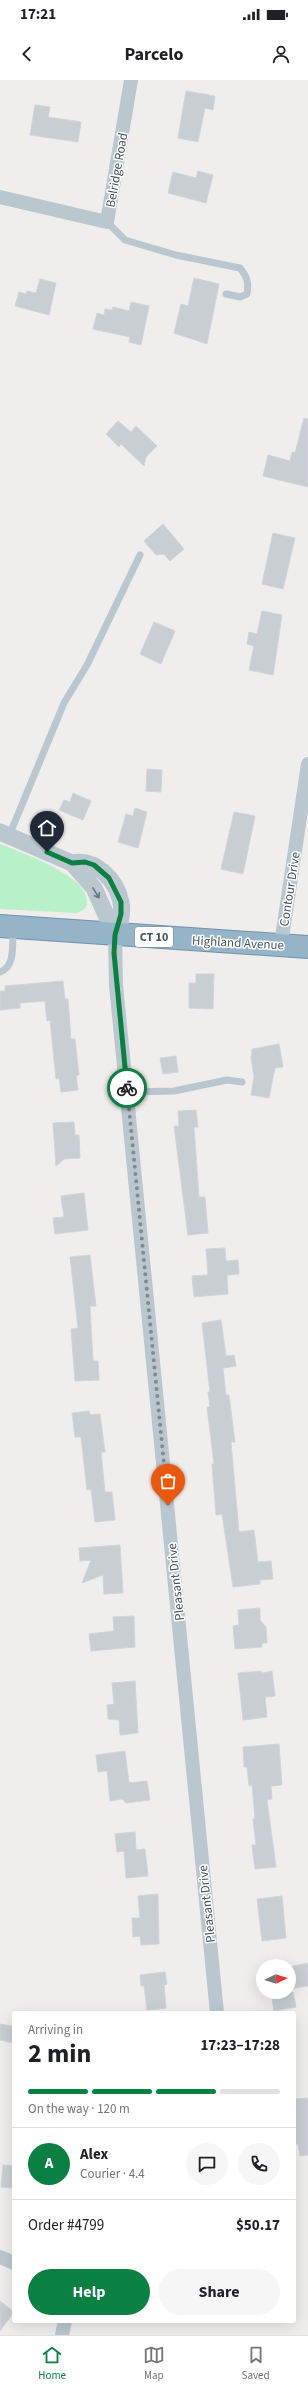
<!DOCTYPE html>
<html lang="en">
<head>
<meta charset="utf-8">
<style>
  :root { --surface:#fff; --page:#f6f6f6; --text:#202124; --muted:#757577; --line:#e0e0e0; --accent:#0b8043 }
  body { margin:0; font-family:"Source Sans 3",sans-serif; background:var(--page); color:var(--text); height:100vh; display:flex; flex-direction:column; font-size:15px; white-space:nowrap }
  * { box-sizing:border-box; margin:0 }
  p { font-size:13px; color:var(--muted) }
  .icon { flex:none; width:22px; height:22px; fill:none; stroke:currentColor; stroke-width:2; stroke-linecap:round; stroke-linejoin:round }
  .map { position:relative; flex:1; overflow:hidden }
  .panel { position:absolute; left:12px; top:1931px; width:284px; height:312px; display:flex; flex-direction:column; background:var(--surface); border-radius:4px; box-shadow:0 4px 16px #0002 }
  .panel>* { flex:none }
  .needle { width:26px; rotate:85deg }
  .controls { position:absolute; left:256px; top:1879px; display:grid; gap:8px }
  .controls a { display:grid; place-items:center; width:40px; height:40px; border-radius:50%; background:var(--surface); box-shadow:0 4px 16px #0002; font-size:20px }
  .pin { position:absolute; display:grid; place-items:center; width:34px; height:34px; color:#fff; margin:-41px -17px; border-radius:50% 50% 50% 0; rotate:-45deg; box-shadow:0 0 4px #0007 }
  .pin .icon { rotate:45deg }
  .courier { position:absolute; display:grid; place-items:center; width:40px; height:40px; margin:-20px; border:3px solid #0b8043; border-radius:50%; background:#fff; color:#222; box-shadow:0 1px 5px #0007 }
  .summary em { font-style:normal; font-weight:700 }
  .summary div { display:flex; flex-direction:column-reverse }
  .summary { display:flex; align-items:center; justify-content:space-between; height:68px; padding:0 16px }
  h1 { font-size:26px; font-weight:700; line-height:30px }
  .bar { display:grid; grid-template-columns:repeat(4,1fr); gap:6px 4px; align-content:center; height:48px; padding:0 16px }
  .bar i { height:5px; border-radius:3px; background:var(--line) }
  .bar .selected { background:var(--accent) }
  .bar p { grid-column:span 4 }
  .line { display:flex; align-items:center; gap:10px; padding:0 16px; border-top:1px solid var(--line) }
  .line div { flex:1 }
  .round { display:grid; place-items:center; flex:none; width:42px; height:42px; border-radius:21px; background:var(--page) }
  .button { display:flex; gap:8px; margin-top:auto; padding:8px 16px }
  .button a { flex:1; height:46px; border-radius:24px; background:var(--accent); color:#fff; font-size:16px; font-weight:700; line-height:46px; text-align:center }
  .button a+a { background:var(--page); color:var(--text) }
  .status { display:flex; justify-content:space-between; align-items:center; height:28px; padding:0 20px; background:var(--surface); direction:ltr }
  .status svg { height:11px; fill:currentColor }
  header { display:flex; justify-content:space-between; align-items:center; height:52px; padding:0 16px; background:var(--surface); font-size:18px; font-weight:700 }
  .tabs { display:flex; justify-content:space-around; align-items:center; height:56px; border-top:1px solid var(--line); background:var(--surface); font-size:11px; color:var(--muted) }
  .tabs a { display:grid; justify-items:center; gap:2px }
  .tabs .selected { color:var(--accent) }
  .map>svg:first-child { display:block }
</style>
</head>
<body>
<div class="status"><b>17:21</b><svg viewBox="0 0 49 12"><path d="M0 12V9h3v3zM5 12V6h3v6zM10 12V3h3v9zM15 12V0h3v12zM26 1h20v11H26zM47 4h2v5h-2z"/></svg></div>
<header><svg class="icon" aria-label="back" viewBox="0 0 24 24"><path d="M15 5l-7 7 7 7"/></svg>Parcelo<svg class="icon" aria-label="person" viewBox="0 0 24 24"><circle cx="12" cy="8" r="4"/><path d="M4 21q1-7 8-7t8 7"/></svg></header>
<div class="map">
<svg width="308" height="2255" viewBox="0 0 308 2255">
  <rect width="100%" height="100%" fill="#f0eded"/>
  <!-- green -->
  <path fill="#b8f1c7" d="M0,764C20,772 89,796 87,822C87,829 81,832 75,833L0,829Z"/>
  <!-- building -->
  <path fill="#c9ced3" stroke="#d1d4da" d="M186,11L215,16L213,30L205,28L198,62L178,58Z
    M35,25L50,27L48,37L81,42L78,62L30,55Z
    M198,91L213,95L206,123L168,113L173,92L196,98Z
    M194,198L219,204L207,264L174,253L181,224L188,226Z
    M40,199L56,203L49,235L15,226L19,212L26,214L27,211L36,213Z
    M131,222L149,226L141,265L129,262L130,257L93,249L97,233L104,235L105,229L112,230L113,227L129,231Z
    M304,338L308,339V407L263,396L268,375L290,381L292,372L295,373Z
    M118,341L131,352L136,346L157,366L146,377L144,386L121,364L119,367L106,354Z
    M163,444L184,469L170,481L164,474L156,475L144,461Z
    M273,453L295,458L283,509L262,504Z
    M262,531L282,535L273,595L249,590L254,566L247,564L249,552L257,554Z
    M154,542L175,551L161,584L140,574Z
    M147,689L162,690L161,712L146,711Z
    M73,713L91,721L83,740L59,730L64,720L70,722Z
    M135,728L147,732L138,768L118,762L126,734L133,736Z
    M234,732L255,736L243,794L221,789Z
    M196,894H214L213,929L189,928V903H196Z
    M63,901L65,919H68L71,959H75L79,995L76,996L78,1010L61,1012L59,998L56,999L50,940L47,941L45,921L20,923V928L0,930V911H5V906Z
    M279,964L283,987L275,988L269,1018L251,1015L254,997L251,978L252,969Z
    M176,976L178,992L163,994L160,978Z
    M196,1030L198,1047H194L199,1117H205L208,1153L188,1155L174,1046H179L178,1031Z
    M74,1042L75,1055H79L80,1078L64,1079L56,1086L53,1043Z
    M84,1113L88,1150L55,1154L53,1138L64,1137L61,1116Z
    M225,1168L226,1181L238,1180L239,1194L227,1195L228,1214L194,1217L192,1196L208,1195L206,1169Z
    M90,1175L96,1226H90L93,1281H98L99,1300L75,1301L71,1249L78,1248L70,1177Z
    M221,1240L226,1276L234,1275L236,1286L223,1288L226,1315H229L235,1362H231L239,1452L254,1450L258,1482L271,1481L273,1499L260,1500V1504L233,1507L222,1434L216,1435L212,1384H214L207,1327H210L208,1312H210L202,1243Z
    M89,1331L90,1335L100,1334L105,1372H101L105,1412H112L115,1440L95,1442L91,1409L87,1410L81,1357H75L72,1333Z
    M120,1465L123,1513L104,1514L103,1495L82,1503L91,1480L80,1481L79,1468Z
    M260,1528V1540L266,1547L267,1563H262V1567L235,1569L233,1546L239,1545L238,1530Z
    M134,1536L135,1567L91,1571L89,1554L114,1551L113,1537Z
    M261,1591L262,1593L272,1591L275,1616L265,1617L267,1637L243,1640L238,1593Z
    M135,1601L138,1653L120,1655L119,1640L108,1639L107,1625L114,1624L112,1603Z
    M279,1664L282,1705L271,1706L272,1719L267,1720L276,1787L255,1789L252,1765H256L253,1739H255L252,1705L249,1706L247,1687H244L243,1667Z
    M125,1671L129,1703L147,1701L150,1720L126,1723L122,1719L110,1721L107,1691L98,1692L96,1675Z
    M135,1752L136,1770L145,1769L148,1796L126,1798L124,1771L117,1772L115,1754Z
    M158,1814L159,1864L141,1865L140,1856L133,1857L132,1838H140L138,1816Z
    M282,1816L286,1858L262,1861L257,1819Z
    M308,1883V1906L289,1909V1887Z
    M165,1892L167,1904L164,1905L166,1928L147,1930L144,1906H141L140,1895Z
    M271,1912H293L296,1927L274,1931Z
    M0,1944L12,1946L14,1963L0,1960Z
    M308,2018V2075L300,2076L298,2064H294V2044L296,2043L294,2019Z
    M3,2085L14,2086V2108L1,2107Z
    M0,2221L14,2232L0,2251Z"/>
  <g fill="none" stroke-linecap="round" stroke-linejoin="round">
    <defs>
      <path id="trunk" d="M0,846L308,867"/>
    </defs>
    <!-- trunk casing -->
    <use href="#trunk" stroke="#6d93ac" stroke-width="24"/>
    <!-- service -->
    <path stroke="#bac7ce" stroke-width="7" d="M107,142L125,160L176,175L240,188C247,197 249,202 247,214L240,217L226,214
      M9,756L64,623L87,585L140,475
      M0,892C16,887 12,863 13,849
      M128,1012L174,1011L227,1000L242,1002"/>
    <!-- minor -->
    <path stroke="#bac7ce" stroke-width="14" d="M0,117L107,142L131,0
      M115,855L116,905L217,1933
      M281,864L308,684
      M0,2177L14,2183
      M62,2255L65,2241"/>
    <!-- tertiary -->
    <path stroke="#bac7ce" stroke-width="17" d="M0,752L72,783L94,808L115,855
      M72,783C95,778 116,799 121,822C123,833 120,845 115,855"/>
    <!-- trunk -->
    <use href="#trunk" stroke="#96b4c7" stroke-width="22"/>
  </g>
  <!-- one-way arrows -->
  <defs><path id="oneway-shaft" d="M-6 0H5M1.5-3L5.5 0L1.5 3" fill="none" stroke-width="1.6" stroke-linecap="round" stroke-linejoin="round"/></defs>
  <use stroke="#67767e" href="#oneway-shaft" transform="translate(96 813) rotate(58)"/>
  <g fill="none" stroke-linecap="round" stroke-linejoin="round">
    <!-- done -->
    <path stroke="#808a8f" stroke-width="4" stroke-dasharray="0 7.2" d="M127,1008L168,1425"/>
    <!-- route -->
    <path stroke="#0b8043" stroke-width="5" d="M47,772L72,783L85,782L94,785L109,798L121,822V834L115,855L114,873L127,1008"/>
  </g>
  <g text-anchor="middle" stroke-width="3" stroke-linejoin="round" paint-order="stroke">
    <!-- shield labels -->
    <rect fill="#fff" stroke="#7c878d" stroke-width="1" x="135" y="847" width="38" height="20" rx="3"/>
    <g font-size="12" font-weight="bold" fill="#44545c">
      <text x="154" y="861">CT 10</text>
    </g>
    <!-- street labels -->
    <g font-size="13" fill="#44545c" stroke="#fff">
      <text transform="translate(116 90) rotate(-80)" y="5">Belridge Road</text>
      <text transform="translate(289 809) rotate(-81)" y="5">Contour Drive</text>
      <text transform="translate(238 862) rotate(3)" y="5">Highland Avenue</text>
      <text transform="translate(175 1502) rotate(-96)" y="5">Pleasant Drive</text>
      <text transform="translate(206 1824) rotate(-96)" y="5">Pleasant Drive</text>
    </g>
  </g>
</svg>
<div class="controls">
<a><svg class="needle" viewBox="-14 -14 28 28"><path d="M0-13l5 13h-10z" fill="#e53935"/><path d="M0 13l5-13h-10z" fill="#757577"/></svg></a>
</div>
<div class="pin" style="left:168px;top:1425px;background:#ea580c"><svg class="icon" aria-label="bag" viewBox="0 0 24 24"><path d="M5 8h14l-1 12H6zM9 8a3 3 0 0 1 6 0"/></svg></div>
<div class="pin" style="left:47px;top:772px;background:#1f2937"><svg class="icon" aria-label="home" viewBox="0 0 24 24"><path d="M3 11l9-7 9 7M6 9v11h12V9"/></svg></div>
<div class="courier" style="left:127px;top:1008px"><svg class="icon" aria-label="bike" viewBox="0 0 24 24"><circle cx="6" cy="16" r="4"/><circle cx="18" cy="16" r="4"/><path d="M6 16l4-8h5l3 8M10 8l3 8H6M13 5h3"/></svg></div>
<section class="panel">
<div class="summary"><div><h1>2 min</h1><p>Arriving in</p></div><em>17:23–17:28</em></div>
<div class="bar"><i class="selected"></i><i class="selected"></i><i class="selected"></i><i></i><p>On the way · 120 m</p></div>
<div class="line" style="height:72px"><b class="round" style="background:var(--accent);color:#fff">A</b><div><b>Alex</b><p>Courier · 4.4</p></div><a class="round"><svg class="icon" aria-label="chat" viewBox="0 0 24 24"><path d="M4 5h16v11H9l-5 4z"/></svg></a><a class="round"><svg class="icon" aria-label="phone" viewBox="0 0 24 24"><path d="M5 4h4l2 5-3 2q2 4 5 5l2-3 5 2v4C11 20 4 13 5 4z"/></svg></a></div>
<div class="line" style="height:52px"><div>Order #4799</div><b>$50.17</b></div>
<div class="button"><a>Help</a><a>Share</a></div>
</section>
</div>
<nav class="tabs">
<a class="selected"><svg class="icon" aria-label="home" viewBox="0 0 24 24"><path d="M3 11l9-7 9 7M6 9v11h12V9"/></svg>Home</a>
<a><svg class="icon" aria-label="map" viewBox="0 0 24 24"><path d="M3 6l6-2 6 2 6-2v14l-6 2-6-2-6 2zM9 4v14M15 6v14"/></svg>Map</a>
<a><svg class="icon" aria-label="saved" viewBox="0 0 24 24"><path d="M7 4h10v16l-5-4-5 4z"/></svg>Saved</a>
</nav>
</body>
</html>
